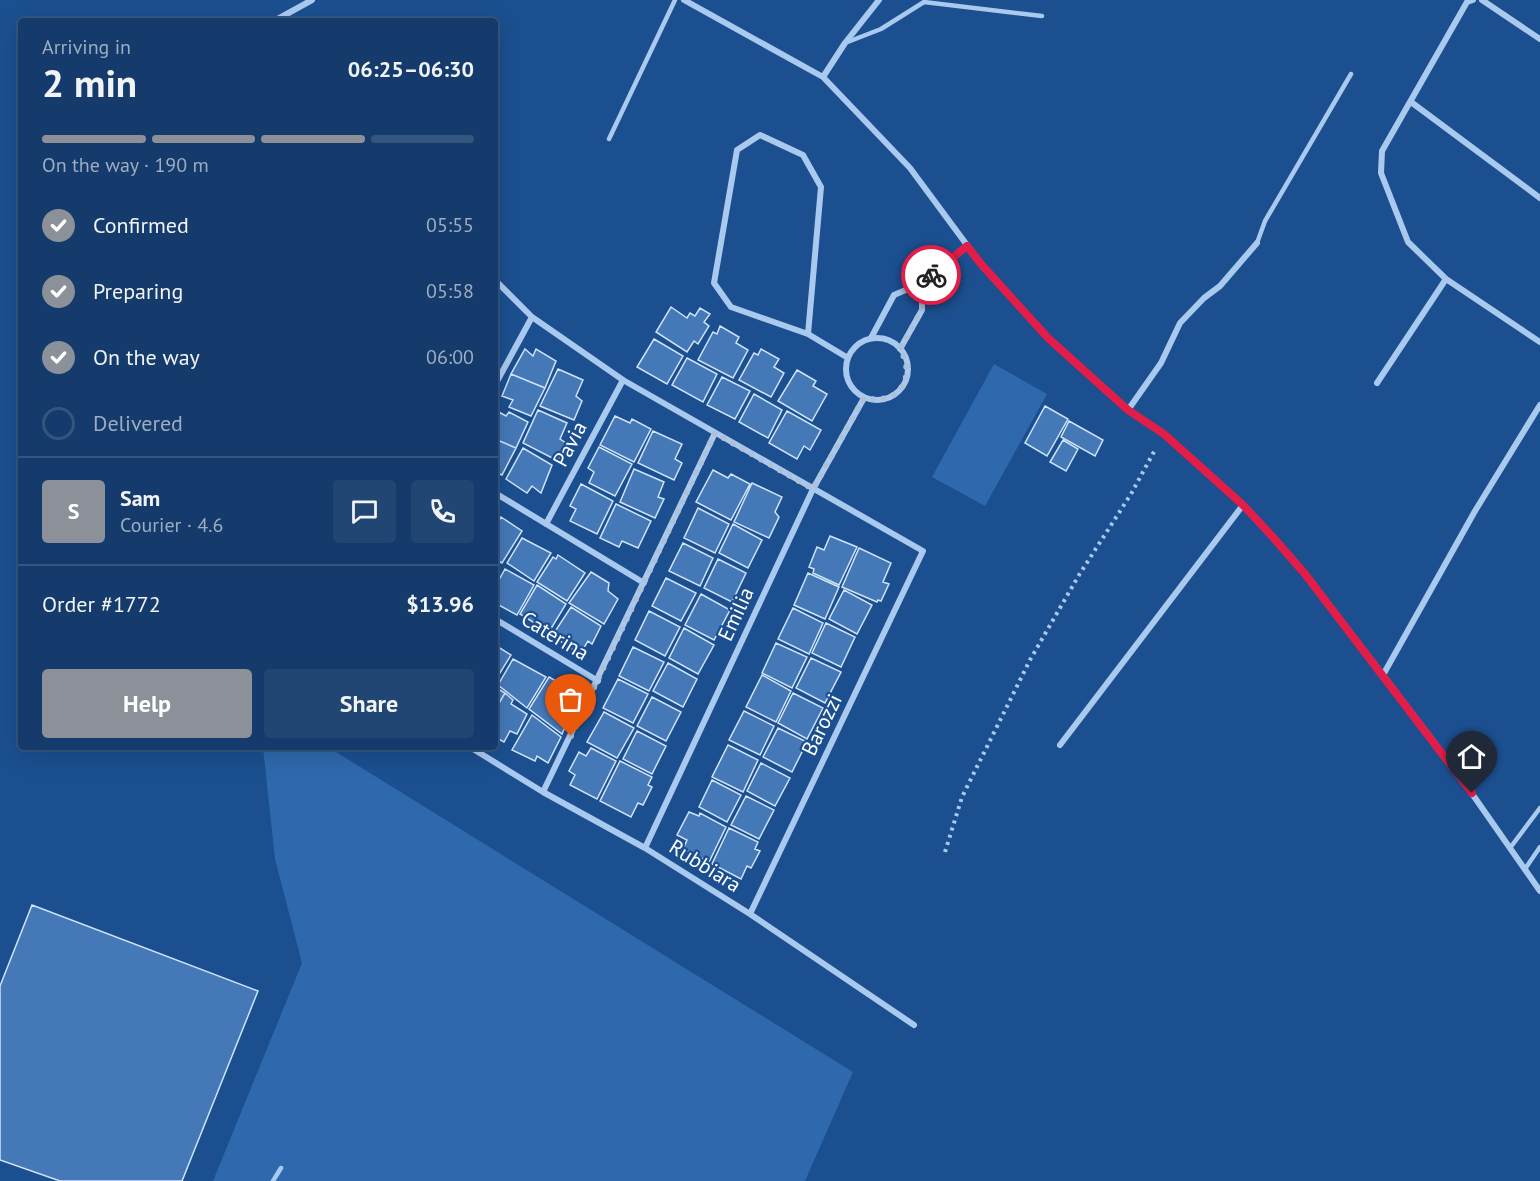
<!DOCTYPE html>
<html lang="en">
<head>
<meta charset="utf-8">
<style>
  :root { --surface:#143b6b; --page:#214673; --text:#f1f3f6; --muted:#9dadc1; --line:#33557e; --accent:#8c9099 }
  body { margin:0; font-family:"PT Sans",sans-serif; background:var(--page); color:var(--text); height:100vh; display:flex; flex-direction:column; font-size:22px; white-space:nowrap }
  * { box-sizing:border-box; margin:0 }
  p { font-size:20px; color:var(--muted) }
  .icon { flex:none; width:33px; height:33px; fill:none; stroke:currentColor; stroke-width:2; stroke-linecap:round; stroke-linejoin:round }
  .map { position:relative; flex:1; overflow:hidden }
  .panel { position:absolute; left:18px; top:18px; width:480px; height:732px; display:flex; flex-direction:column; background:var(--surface); border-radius:6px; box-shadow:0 6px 24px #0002,0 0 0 2px var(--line) }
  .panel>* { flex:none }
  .pin { position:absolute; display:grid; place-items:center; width:51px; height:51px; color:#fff; margin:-62px -26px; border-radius:50% 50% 50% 0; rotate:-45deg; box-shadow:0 0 6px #0007 }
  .pin .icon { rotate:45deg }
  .courier { position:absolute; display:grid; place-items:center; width:60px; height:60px; margin:-30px; border:4px solid #e11d48; border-radius:50%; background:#fff; color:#222; box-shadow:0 2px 8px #0007 }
  .headline em { font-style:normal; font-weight:700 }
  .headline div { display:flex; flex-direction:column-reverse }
  .headline { display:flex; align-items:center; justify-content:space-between; height:102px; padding:0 24px }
  h1 { font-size:39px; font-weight:700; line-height:45px }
  .bar { display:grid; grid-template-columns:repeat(4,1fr); gap:9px 6px; align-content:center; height:72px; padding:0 24px }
  .bar i { height:8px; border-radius:4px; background:var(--line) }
  .bar .selected { background:var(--accent) }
  .bar p { grid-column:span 4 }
  .line { display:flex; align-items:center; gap:15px; padding:0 24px; border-top:2px solid var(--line) }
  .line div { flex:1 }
  .round { display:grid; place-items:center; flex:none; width:63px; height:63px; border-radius:6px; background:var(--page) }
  ol { padding:0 24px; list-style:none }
  li { display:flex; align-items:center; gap:18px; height:66px }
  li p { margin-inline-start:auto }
  li .icon { padding:6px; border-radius:50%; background:var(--accent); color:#fff; stroke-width:4 }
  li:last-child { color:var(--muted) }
  li i { width:33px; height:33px; border:3px solid var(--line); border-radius:50% }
  .action { display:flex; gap:12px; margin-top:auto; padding:12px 24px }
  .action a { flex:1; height:69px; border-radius:6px; background:var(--accent); color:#fff; font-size:24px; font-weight:700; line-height:69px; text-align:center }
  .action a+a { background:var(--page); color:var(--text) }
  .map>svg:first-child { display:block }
</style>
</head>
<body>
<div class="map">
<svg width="1540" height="1181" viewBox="0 0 1540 1181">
  <rect width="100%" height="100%" fill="#1b4f8f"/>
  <!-- green -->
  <path fill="#2e69ad" d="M994,364L1047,394L985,506L932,477Z
    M263,747H328L853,1072L805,1181H213L302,963L275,859Z"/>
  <!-- building -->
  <path fill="#4478b7" stroke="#cfe3fa" stroke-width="1.5" d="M671,307L687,318L690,313L695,316L700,308L710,314L704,322L709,326L698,344L694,341L687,352L656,332Z
    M720,326L739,337L736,343L748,350L733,378L698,360L713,332L717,334Z
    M654,339L683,356L667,384L637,367Z
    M525,349L533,356L536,349L556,361L545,388L511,374Z
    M761,349L779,359L774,367L784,373L771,397L739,380L754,353L758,355Z
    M687,358L717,374L703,402L672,385Z
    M558,369L583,380L576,396L582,401L574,420L540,406Z
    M797,370L816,381L813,386L827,394L812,421L778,401Z
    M511,374L545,388L531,416L509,407L513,400L502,396Z
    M722,377L750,391L735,419L707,405Z
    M754,394L782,410L768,438L739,422Z
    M1045,406L1068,419L1047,456L1025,443Z
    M495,410L506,416L509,412L528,422L516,448L495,439Z
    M538,410L567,423L560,439L566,443L558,461L523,443Z
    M787,411L821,430L810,450L804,446L797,459L769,443Z
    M615,416L630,423L632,419L651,429L634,462L600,445Z
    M1069,421L1103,440L1095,456L1061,437Z
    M653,431L682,444L675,459L682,463L674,480L638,463Z
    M495,439L516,448L502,475L495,472Z
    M1063,440L1078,449L1066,471L1050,462Z
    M599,447L632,464L615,496L589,483L594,472L588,468Z
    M523,448L552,465L541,493L532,486L527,493L506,479Z
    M634,469L664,482L658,497L664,499L655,518L620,502Z
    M713,470L728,478L731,474L750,484L731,520L696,502Z
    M752,483L782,497L775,512L779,517L769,538L734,522Z
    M581,484L613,501L597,534L570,521L576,509L570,506Z
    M616,504L651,521L638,548L622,541L619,547L600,538Z
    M698,508L729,524L715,553L684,538Z
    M501,517L522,531L502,563L495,559V527Z
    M733,524L762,540L748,568L719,553Z
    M830,536L857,547L839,585L813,573L814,569L809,567L817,547L824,550Z
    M522,538L551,553L534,581L507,563Z
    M683,543L713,558L700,586L669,571Z
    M859,548L891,563L883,582L889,584L881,601L878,600L877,602L842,587Z
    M558,555L585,573L567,601L537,582L553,557L556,559Z
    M718,559L746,573L732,602L704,588Z
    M505,569L534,585L517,615L495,603V587Z
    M591,572L609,583L608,591L618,599L604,624L569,603Z
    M808,573L839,587L825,619L794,605Z
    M666,578L696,593L681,621L652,606Z
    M537,585L566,604L549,632L520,614Z
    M844,590L872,605L857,634L829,619Z
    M701,594L730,610L714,640L685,625Z
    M571,607L601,626L592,644L588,641L580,654L552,636Z
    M793,608L823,623L809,654L778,639Z
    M649,611L680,627L665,656L635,640Z
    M826,623L855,637L841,667L812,653Z
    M684,628L714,645L698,674L669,658Z
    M776,643L807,657L792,688L762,673Z
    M495,645L511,655L495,681Z
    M633,647L664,662L649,691L619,676Z
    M811,658L841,672L825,703L796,688Z
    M513,659L546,677L527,708L498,685Z
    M668,663L697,679L683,707L653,691Z
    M762,675L791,691L776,722L746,707Z
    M549,677L573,691L565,703L573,709L562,734L529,709Z
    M618,679L648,694L633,723L603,708Z
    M495,687L505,693L495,710Z
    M505,693L513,700L511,704L527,714L517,734L510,731L504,742L495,737V710Z
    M793,693L823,708L807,739L778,723Z
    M652,697L681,712L666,741L637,726Z
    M744,711L774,726L760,755L729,740Z
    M604,712L634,728L617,758L587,742Z
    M532,715L561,737L548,763L537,756L535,761L512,750Z
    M778,728L807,742L792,772L763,757Z
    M637,731L666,746L652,774L623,759Z
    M728,745L758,760L743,792L712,777Z
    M591,748L616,761L597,799L570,785L575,775L569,771L579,752L586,756Z
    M620,761L652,777L648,785L652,787L643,805L638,803L631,817L600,801Z
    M761,763L790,778L775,806L747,791Z
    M712,780L741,795L727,822L699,807Z
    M746,796L774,810L759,839L731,825Z
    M689,812L699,816L700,813L726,827L709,862L683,849L687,840L677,835Z
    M729,828L758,842L755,849L760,851L751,868L747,866L741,879L712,864Z
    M32,905L258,991L182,1181H60L0,1160V986Z"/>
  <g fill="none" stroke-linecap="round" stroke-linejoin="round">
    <!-- path -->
    <path stroke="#a9c9ee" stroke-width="4" stroke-dasharray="3 4.5" stroke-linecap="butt" d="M945,852L962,797L1030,660L1079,575L1131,494L1156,448"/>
    <!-- service -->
    <path stroke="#a9c9ee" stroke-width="4.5" d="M845,43L881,29L924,2L1042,16
      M609,139L675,0
      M1257,243L1265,221L1351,74
      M1510,848L1540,808
      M1525,869L1540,847
      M273,1181L281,1168"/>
    <!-- minor -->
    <path stroke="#a9c9ee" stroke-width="6" d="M684,0L823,77L910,168L981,264L1048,338L1128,410L1164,434L1243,505L1292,558L1383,675L1459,775L1540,891
      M1473,0L1467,2L1382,151L1381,173L1408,242L1446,279L1540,342
      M1482,0L1540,39
      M274,21L312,0
      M823,77L845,43L879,0
      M1411,102L1540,198
      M495,280L532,317L623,380L923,551L750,914
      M808,334L731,307L714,283L737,150L760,135L803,155L821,187L808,334L848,358
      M871,338L894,295L922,283L967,246
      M846 369a31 31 0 1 1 62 0a31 31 0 1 1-62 0Z
      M900,349L922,310V283
      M1377,383L1446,279
      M495,385L532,317
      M1128,410L1161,363L1180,323L1204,298L1220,286L1257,243
      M495,493L644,583
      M546,524L623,380
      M495,619L598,681
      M1383,675L1475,511L1540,405
      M1060,745L1243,505
      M470,747L543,792L645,848L750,914L914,1025
      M543,792L715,433
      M645,848L813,489L864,398"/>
  </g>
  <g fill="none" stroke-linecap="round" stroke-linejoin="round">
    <!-- done -->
    <path stroke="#afc1d8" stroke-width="6" stroke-dasharray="0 10.8" d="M571,736L715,433L813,489L864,398C899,406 917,378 900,349L922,310V283L931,275"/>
    <!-- route -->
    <path stroke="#e11d48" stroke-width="8" d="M931,275L967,246L981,264L1048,338L1128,410L1164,434L1243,505L1271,535L1305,574L1472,793"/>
  </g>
  <g text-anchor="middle" stroke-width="4.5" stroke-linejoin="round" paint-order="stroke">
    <!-- street labels -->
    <g font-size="21" fill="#fff" stroke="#1b4f8f">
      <text transform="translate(570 444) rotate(-62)" y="7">Pavia</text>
      <text transform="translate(736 614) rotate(-65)" y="7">Emilia</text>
      <text transform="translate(555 636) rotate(31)" y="7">Caterina</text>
      <text transform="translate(822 725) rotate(-64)" y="7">Barozzi</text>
      <text transform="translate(705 866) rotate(32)" y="7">Rubbiara</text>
    </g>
  </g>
</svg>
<div class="pin" style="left:571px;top:736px;background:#ea580c"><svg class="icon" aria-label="bag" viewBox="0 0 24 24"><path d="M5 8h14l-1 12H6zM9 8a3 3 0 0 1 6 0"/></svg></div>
<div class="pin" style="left:1472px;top:793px;background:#1f2937"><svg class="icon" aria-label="home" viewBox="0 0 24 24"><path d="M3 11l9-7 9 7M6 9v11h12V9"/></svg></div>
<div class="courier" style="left:931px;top:275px"><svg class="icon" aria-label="bike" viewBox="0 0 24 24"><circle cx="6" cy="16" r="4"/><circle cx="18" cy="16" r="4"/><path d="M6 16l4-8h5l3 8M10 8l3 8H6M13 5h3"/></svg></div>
<section class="panel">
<div class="headline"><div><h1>2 min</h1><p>Arriving in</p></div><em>06:25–06:30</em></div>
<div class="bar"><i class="selected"></i><i class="selected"></i><i class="selected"></i><i></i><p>On the way · 190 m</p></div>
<ol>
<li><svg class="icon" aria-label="check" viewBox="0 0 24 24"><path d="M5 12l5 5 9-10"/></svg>Confirmed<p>05:55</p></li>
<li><svg class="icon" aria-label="check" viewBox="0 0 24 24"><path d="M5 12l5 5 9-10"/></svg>Preparing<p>05:58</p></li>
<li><svg class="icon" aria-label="check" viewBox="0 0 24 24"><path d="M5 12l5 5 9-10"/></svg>On the way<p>06:00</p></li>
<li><i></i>Delivered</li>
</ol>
<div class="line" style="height:108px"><b class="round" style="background:var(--accent);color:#fff">S</b><div><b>Sam</b><p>Courier · 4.6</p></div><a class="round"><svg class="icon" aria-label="chat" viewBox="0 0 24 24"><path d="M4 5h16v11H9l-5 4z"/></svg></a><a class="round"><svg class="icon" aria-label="phone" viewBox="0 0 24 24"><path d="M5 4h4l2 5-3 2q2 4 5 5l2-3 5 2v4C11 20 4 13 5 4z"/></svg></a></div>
<div class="line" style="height:78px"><div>Order #1772</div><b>$13.96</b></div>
<div class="action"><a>Help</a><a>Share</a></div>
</section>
</div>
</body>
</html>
